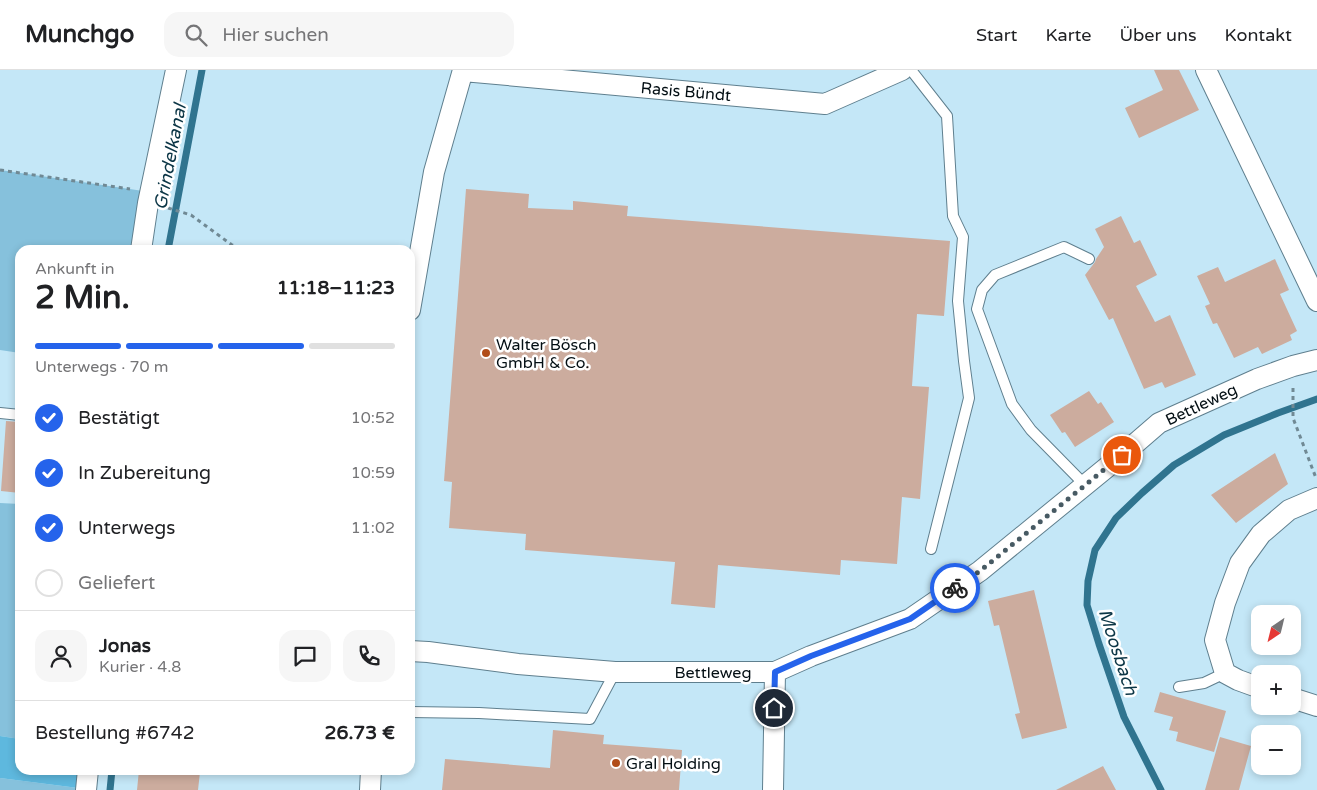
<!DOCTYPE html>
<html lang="de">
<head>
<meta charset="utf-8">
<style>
  :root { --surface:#fff; --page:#f6f6f6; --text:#202124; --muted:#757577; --line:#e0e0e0; --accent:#2563eb }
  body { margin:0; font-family:"Varela Round",sans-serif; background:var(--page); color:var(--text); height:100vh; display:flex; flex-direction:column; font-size:19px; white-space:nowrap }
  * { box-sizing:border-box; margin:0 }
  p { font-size:16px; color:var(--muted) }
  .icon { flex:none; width:28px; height:28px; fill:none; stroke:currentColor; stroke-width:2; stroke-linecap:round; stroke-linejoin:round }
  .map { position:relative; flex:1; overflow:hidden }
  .details { position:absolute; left:15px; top:175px; width:400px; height:530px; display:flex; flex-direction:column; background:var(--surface); border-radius:15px; box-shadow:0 2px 8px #0003 }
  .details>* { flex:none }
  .needle { width:32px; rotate:215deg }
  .buttons { position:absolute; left:1251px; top:535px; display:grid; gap:10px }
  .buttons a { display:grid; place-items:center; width:50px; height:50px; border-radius:10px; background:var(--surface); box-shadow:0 2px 8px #0003; font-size:25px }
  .pin { position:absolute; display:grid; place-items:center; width:42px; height:42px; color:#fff; margin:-21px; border:2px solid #fff; border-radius:50%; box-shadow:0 1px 5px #0007 }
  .courier { position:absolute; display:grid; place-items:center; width:50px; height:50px; margin:-25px; border:4px solid #2563eb; border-radius:50%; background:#fff; color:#222; box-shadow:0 1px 6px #0007 }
  .headline em { font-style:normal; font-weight:700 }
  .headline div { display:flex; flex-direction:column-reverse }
  .headline { display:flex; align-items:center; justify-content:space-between; height:85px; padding:0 20px }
  h1 { font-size:32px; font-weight:700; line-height:38px }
  .bar { display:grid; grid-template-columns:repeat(4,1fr); gap:8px 5px; align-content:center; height:60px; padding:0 20px }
  .bar i { height:6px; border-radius:4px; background:var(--line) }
  .bar .selected { background:var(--accent) }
  .bar p { grid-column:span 4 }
  .line { display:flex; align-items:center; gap:12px; padding:0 20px; border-top:1px solid var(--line) }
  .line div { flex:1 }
  .round { display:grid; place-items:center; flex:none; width:52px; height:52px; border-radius:15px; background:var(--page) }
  ol { padding:0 20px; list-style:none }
  li { display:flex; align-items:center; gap:15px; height:55px }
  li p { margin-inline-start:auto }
  li .icon { padding:5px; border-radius:50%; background:var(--accent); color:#fff; stroke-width:4 }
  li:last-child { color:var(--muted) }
  li i { width:28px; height:28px; border:2px solid var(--line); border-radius:50% }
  header { display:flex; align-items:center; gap:30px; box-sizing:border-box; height:70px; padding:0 25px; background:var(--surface); border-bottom:1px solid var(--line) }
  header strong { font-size:24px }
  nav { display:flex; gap:28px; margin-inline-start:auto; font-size:18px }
  .search { width:350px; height:45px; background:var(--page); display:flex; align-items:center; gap:12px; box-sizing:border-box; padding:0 18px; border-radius:15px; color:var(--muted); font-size:19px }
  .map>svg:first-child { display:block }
</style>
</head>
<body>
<header>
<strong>Munchgo</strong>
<div class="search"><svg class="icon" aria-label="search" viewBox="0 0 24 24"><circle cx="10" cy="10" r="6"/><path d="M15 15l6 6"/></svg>Hier suchen</div>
<nav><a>Start</a><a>Karte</a><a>Über uns</a><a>Kontakt</a></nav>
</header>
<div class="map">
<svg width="1317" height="720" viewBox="0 0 1317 720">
  <rect width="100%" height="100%" fill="#c4e7f7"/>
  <!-- green -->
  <path fill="#86c1dc" d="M0,100L150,122L142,180H20V283L0,280Z
    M0,433L20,434V669L0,666Z
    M0,708L86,719V720H0Z"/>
  <!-- forest -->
  <path fill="#5eb8de" d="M0,666L20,669V700H88L86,719L0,708Z"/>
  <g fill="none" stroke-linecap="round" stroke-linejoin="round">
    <!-- stream -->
    <path stroke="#30748f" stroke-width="7" d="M168,180L202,0
      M110,720L112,700
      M1161,720L1124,647L1099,574L1087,535L1088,511L1095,480L1116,448L1142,423L1174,395L1224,365L1278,343L1317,329"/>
  </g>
  <!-- building -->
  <path fill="#ccac9e" d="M1154,0H1179L1199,40L1139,68L1125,38L1163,20Z
    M466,119L529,124L528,138L573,140V131L628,136L627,146L950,171L944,246L917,244L912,316L929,317L920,429L902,427L897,494L841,490L840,505L718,495L715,538L671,534L675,492L525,480L526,464L449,458L452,412L444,411Z
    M1121,146L1134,173L1140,170L1157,205L1136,216L1155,252L1170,245L1196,305L1165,318L1162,312L1144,319L1113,248L1109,250L1085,205L1095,192L1096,189L1104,177L1095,159Z
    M1275,189L1289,220L1280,224L1297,261L1290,265L1292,270L1262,284L1258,277L1234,288L1217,253L1213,254L1205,236L1210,234L1197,206L1218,197L1225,212Z
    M1089,321L1098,334L1101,332L1114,352L1075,377L1065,362L1062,363L1050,345Z
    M6,351L20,352V423L1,421Z
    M1275,383L1288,414L1236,453L1211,425Z
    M1034,520L1067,658L1022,669L1015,644L1020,643L999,555L994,556L988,531Z
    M1160,622L1226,641L1214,682L1176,671L1178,662L1169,660L1173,647L1154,642Z
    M553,660L604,665L603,674L682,680L679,720H442L445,689L550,698Z
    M1220,667L1251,676L1239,720H1205Z
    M1103,696L1116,720H1056Z
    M139,700H175L200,702L198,720H137Z"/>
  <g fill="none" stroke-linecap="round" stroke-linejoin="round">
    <defs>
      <path id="lane" d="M911,0L947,46L953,146L963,167L958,231L964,291L969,328L931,479
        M0,343L20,345
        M1085,415L1031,360L1012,334L977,239L982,220L995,205L1064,177L1089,189
        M1179,617L1204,613L1225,603
        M410,642L479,643L590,649L615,602"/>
      <path id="street" d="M1206,0L1317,231
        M463,1L825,34L902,0
        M141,180L148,133L176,0
        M410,240L434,102L463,0
        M410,581L428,582L518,594L615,602H775L811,586L910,549L980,501L1122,385L1159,353L1257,309L1293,296L1317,290
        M1260,618L1238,610L1225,603L1215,570L1225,533L1240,493L1261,464L1289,440L1317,428
        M1292,628L1317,636
        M86,720L88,700
        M370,720L371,700
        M773,720L775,602"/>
    </defs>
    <!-- lane casing -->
    <use href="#lane" stroke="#5f7f8e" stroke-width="12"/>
    <!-- street casing -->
    <use href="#street" stroke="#5f7f8e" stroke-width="22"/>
    <!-- path -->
    <path stroke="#708994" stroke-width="3" stroke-dasharray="4 4" stroke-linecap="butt" d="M0,100L130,119
      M168,138L191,145L232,175L250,180
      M1293,318V348L1316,408"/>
    <!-- lane -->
    <use href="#lane" stroke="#fff" stroke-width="10"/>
    <!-- street -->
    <use href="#street" stroke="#fff" stroke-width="20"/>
  </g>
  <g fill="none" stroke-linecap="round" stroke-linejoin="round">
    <!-- done -->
    <path stroke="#475a63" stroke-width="5" stroke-dasharray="0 9" d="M955,518L980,501L1122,385"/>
    <!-- route -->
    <path stroke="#2563eb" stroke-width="6" d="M774,638L775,602L811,586L910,549L955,518"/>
  </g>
  <!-- markers -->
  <g fill="#b14d19" stroke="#fff" stroke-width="2">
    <circle cx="486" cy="283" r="5"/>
    <circle cx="616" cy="693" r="5"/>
  </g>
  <g text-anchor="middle" stroke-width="5" stroke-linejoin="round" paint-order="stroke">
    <!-- street labels -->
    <g font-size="16" fill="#030e13" stroke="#fff">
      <text transform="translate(686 21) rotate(5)" y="6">Rasis Bündt</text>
      <text transform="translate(1201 334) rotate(-25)" y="6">Bettleweg</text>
      <text x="713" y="608">Bettleweg</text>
    </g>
    <!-- poi labels -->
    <g font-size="16" fill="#030e13" stroke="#fff" text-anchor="start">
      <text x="496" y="280">Walter Bösch<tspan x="496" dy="18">GmbH &amp; Co.</tspan></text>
      <text x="626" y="699">Gral Holding</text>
    </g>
    <!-- water labels -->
    <g font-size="18" font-style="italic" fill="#0c3646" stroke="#fff">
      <text transform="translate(170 87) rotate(-79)" y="6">Grindelkanal</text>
      <text transform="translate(1118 582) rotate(72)" y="6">Moosbach</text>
    </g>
  </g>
</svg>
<div class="buttons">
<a><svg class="needle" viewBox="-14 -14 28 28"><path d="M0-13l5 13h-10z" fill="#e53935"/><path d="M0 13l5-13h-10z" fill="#757577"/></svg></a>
<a>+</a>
<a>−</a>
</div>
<div class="pin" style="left:1122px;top:385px;background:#ea580c"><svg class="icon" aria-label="bag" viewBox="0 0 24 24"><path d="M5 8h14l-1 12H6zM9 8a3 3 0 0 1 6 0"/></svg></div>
<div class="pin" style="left:774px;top:638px;background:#1f2937"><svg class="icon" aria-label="home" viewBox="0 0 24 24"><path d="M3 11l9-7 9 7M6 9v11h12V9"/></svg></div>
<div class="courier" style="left:955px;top:518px"><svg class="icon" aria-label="bike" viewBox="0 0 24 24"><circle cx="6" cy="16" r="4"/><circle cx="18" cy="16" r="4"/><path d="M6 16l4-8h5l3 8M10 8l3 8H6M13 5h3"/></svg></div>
<section class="details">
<div class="headline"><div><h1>2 Min.</h1><p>Ankunft in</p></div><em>11:18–11:23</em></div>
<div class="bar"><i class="selected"></i><i class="selected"></i><i class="selected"></i><i></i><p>Unterwegs · 70 m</p></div>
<ol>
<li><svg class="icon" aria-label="check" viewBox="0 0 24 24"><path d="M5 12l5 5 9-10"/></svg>Bestätigt<p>10:52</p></li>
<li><svg class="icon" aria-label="check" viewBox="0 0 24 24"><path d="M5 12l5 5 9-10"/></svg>In Zubereitung<p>10:59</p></li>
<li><svg class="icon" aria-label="check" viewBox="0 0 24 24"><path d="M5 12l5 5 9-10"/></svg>Unterwegs<p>11:02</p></li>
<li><i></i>Geliefert</li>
</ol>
<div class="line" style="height:90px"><a class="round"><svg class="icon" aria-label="person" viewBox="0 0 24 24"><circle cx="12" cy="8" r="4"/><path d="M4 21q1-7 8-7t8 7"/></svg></a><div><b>Jonas</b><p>Kurier · 4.8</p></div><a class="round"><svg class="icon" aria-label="chat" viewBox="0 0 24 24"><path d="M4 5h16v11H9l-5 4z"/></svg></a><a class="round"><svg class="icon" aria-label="phone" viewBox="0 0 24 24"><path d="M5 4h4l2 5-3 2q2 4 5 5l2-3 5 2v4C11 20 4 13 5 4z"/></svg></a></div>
<div class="line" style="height:65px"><div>Bestellung #6742</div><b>26.73 €</b></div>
</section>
</div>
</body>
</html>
